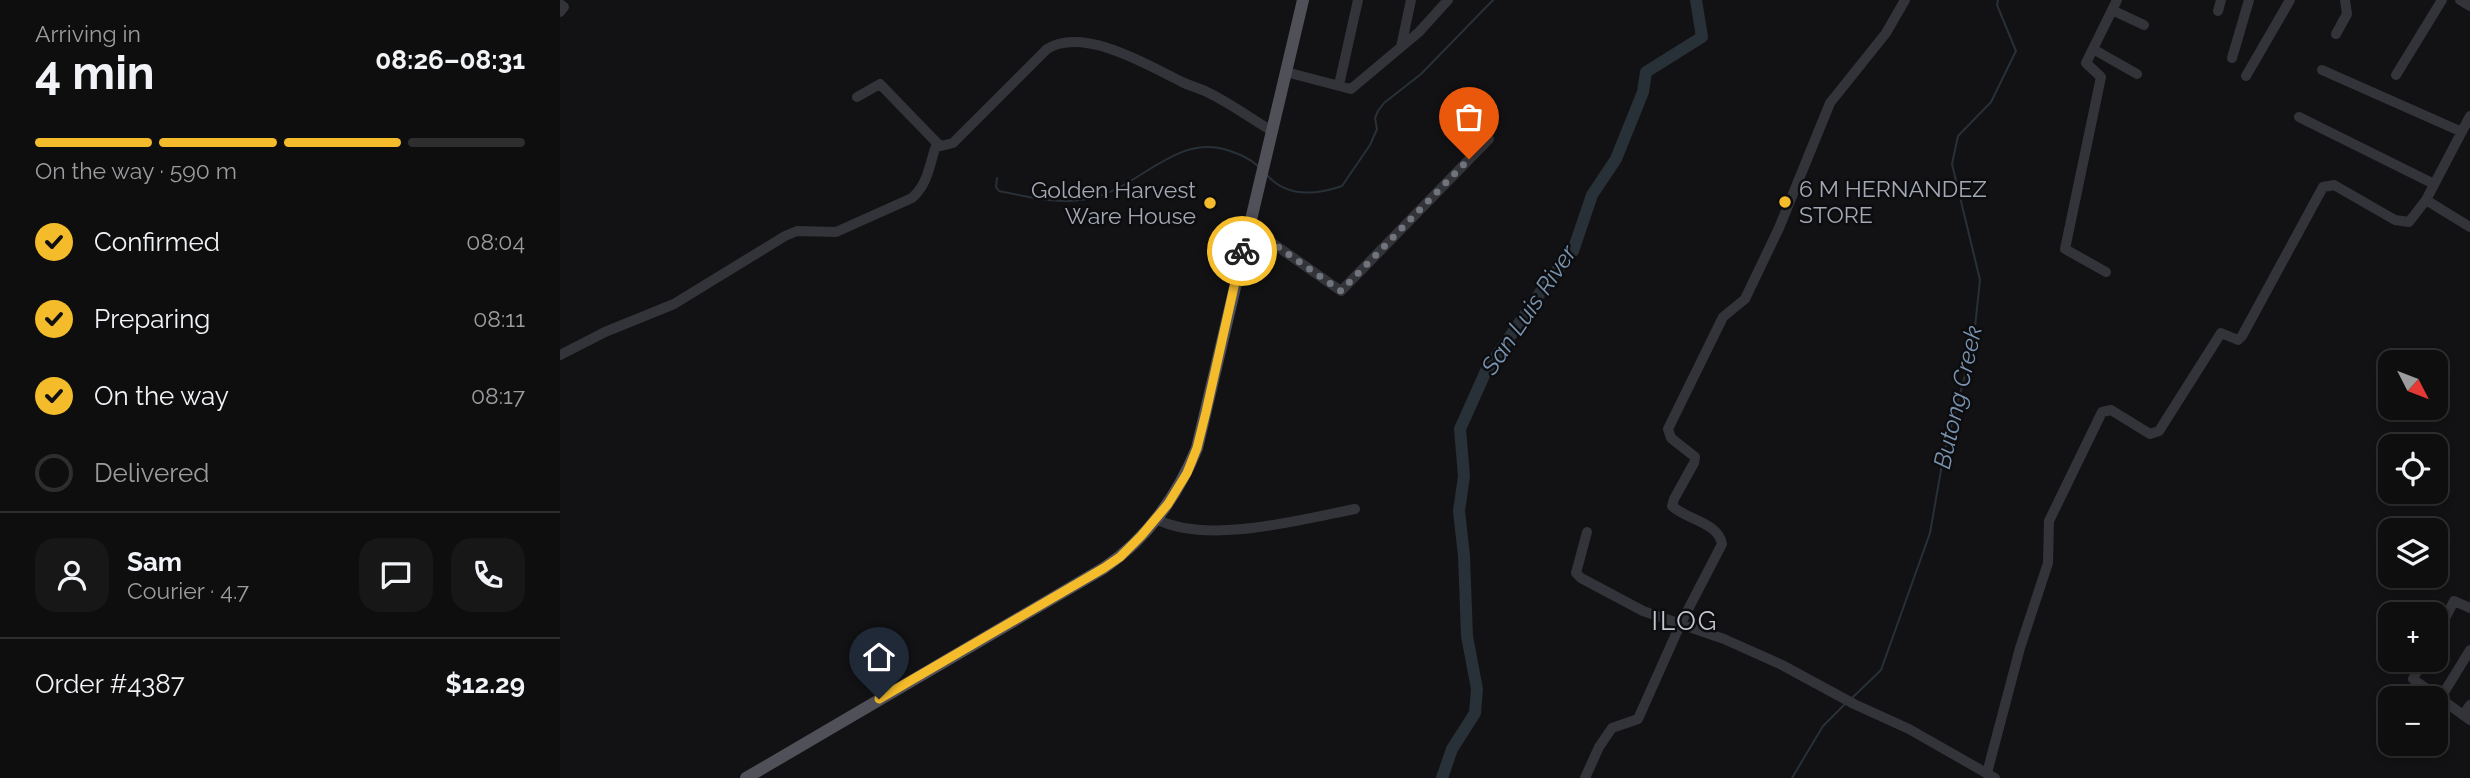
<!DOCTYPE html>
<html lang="en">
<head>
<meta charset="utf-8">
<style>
  :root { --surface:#0e0e0f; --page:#171718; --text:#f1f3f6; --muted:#9b9c9e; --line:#2e2e2f; --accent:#f4bb2a }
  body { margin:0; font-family:Raleway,sans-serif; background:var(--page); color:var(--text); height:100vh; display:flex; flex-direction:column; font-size:26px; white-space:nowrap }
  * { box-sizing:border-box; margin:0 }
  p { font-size:23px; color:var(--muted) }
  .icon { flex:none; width:38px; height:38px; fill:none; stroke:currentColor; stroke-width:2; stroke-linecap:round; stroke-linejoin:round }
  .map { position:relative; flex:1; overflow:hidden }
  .details { display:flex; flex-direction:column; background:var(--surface); width:560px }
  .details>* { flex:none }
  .needle { width:46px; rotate:132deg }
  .tools { position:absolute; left:1818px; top:350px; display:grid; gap:14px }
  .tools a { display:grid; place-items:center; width:70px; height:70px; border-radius:14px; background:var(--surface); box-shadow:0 4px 10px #0003,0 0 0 2px var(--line); font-size:35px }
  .pin { position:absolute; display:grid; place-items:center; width:60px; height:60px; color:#fff; margin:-72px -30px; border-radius:50% 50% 50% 0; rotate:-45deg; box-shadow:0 0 7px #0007 }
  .pin .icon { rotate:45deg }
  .courier { position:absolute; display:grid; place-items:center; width:70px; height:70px; margin:-35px; border:5px solid #f4bb2a; border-radius:50%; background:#fff; color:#222; box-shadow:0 2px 9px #0007 }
  .overview em { font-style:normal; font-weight:700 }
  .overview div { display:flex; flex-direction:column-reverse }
  .overview { display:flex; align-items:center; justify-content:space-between; height:119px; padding:0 35px }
  h1 { font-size:46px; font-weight:700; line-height:52px }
  .bar { display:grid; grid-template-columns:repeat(4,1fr); gap:10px 7px; align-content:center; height:84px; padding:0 35px }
  .bar i { height:9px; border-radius:5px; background:var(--line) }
  .bar .active { background:var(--accent) }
  .bar p { grid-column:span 4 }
  .line { display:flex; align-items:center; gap:18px; padding:0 35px; border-top:2px solid var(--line) }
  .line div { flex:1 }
  .round { display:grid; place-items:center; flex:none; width:74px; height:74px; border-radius:21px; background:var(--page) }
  ol { padding:0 35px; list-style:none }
  li { display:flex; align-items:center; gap:21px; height:77px }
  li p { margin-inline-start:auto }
  li .icon { padding:7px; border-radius:50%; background:var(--accent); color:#111; stroke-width:4 }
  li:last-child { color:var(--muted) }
  li i { width:38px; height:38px; border:4px solid var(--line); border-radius:50% }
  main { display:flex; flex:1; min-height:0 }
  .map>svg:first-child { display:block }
</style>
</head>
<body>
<main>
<section class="details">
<div class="overview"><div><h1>4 min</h1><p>Arriving in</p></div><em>08:26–08:31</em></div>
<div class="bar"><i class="active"></i><i class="active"></i><i class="active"></i><i></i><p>On the way · 590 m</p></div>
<ol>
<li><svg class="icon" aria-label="check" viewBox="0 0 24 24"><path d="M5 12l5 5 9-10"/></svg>Confirmed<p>08:04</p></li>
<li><svg class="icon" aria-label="check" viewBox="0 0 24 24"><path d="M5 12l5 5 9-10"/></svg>Preparing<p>08:11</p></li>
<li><svg class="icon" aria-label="check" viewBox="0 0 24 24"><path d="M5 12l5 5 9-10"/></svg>On the way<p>08:17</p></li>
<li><i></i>Delivered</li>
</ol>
<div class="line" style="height:126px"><a class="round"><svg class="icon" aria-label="person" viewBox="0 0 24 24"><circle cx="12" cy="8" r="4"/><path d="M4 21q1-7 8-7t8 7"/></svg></a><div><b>Sam</b><p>Courier · 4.7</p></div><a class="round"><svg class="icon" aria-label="chat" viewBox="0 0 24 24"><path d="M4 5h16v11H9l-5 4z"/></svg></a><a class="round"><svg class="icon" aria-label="phone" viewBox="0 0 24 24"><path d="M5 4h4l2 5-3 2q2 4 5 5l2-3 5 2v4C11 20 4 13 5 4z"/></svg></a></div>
<div class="line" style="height:91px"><div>Order #4387</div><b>$12.29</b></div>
</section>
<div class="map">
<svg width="1910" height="778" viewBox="0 0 1910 778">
  <rect width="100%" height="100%" fill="#121214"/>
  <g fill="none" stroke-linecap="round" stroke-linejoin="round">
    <!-- stream -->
    <path stroke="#283038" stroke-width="2" d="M707,175C727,198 756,195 782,186L810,145L817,129L815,118L818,111L824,103L861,74L933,0
      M437,178L436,187L439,191C472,198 503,206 536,197C581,185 619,132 670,151C681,155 689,158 698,166
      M1291,699L1321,670L1370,533L1384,453L1413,346L1420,280L1392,164L1398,136L1431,102L1456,51L1437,5L1438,0
      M1232,778L1263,726L1286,703"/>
    <!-- river -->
    <path stroke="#283038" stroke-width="12" d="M882,778L892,749L915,713L917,689L907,636L904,556L899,511L904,476L900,429L926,371L989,280L1013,251L1032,195L1056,159L1083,92L1086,72L1142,37L1136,0"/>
    <!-- minor -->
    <path stroke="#333439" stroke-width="10" d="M1900,0L1910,6
      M0,4L4,7L0,12
      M1552,10L1584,25
      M1658,11L1661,0
      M1776,34L1787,14L1785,0
      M841,47L851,0
      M1533,49L1577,74
      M1672,58L1689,0
      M1762,70L1902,132
      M726,72L791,89L859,32L888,0
      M1836,75L1882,0
      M1686,76L1730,0
      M779,85L798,0
      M297,97L320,84L377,143L381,146L393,143L487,49C523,26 588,65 622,82C630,86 639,88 647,92C670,103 690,118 712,131
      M1739,117L1874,184
      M1866,200L1910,227
      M688,226L781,291L929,139
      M1546,272L1505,249L1541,77L1526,63L1557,0
      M0,355L45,332L114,304L225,236L237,231L276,232L352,198C369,183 369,164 377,143
      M596,519C647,545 739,520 795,509
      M1027,532L1016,573L1021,578L1083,611L1164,639L1222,665L1294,704L1349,729L1435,778
      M1876,636L1894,601L1910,608
      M1863,660L1853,679L1910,720
      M1880,699L1910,650
      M1903,715L1910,705
      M1427,773L1460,648L1488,563L1489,521L1542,412L1551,410L1590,434L1599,431L1661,333L1678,340L1682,336L1763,187L1774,185L1835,220L1849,222L1866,200L1910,116
      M1025,778L1039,747L1052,728L1078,719L1120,625L1162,544C1158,522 1127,520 1112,506L1114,499L1134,463L1135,457L1111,438L1108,429L1163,317L1185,299L1219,228L1270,103L1326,33L1345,0"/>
    <!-- major -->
    <path stroke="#4f5058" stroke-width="12" d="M186,778L544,568C587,539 618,495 637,448L743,0"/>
  </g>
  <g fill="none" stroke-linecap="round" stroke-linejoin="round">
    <!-- done -->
    <path stroke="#70747d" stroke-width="7" stroke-dasharray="0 12.6" d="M682,251L688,226L781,291L909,159"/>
    <!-- route -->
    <path stroke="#f4bb2a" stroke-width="9" d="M319,699L544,568L560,557L581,536L608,504L627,473L637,448L646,412L682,251"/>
  </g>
  <!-- markers -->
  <g fill="#f4bb2a" stroke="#0d0d0f" stroke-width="2.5">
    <circle cx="1225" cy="202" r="7"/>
    <circle cx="650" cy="203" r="7"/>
  </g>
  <g text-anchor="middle" stroke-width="5" stroke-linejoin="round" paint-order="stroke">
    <!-- poi labels -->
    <g font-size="23" fill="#a3a8b5" stroke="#0d0d0f" text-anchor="start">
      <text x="1239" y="197">6 M HERNANDEZ<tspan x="1239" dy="26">STORE</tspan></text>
      <text x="636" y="198" text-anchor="end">Golden Harvest<tspan x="636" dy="26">Ware House</tspan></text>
    </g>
    <!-- water labels -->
    <g font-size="24" font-style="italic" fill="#7994b1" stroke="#0d0d0f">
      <text transform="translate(969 310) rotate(-56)" y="8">San Luis River</text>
      <text transform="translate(1398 397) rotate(-77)" y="8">Butong Creek</text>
    </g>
    <!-- quarter labels -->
    <g font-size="26" letter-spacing="2" fill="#c4c7d1" stroke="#0d0d0f">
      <text x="1125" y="630">ILOG</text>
    </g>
  </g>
</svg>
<div class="tools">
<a><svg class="needle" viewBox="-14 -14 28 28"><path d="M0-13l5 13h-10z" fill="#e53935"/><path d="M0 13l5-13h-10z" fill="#9b9c9e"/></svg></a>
<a><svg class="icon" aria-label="locate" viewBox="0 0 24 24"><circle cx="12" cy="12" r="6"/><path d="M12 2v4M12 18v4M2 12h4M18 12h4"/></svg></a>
<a><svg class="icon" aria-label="layers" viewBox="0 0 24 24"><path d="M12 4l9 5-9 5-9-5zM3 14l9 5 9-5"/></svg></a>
<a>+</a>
<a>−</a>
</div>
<div class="pin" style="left:909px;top:159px;background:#ea580c"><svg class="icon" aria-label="bag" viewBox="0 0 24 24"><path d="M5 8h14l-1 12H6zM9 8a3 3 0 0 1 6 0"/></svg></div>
<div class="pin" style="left:319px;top:699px;background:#1f2937"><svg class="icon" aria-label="home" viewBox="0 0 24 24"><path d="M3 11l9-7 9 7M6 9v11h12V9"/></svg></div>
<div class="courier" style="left:682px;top:251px"><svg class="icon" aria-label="bike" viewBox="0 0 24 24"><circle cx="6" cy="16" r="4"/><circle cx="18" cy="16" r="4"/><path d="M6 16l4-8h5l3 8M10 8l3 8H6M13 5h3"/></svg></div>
</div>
</main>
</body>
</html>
